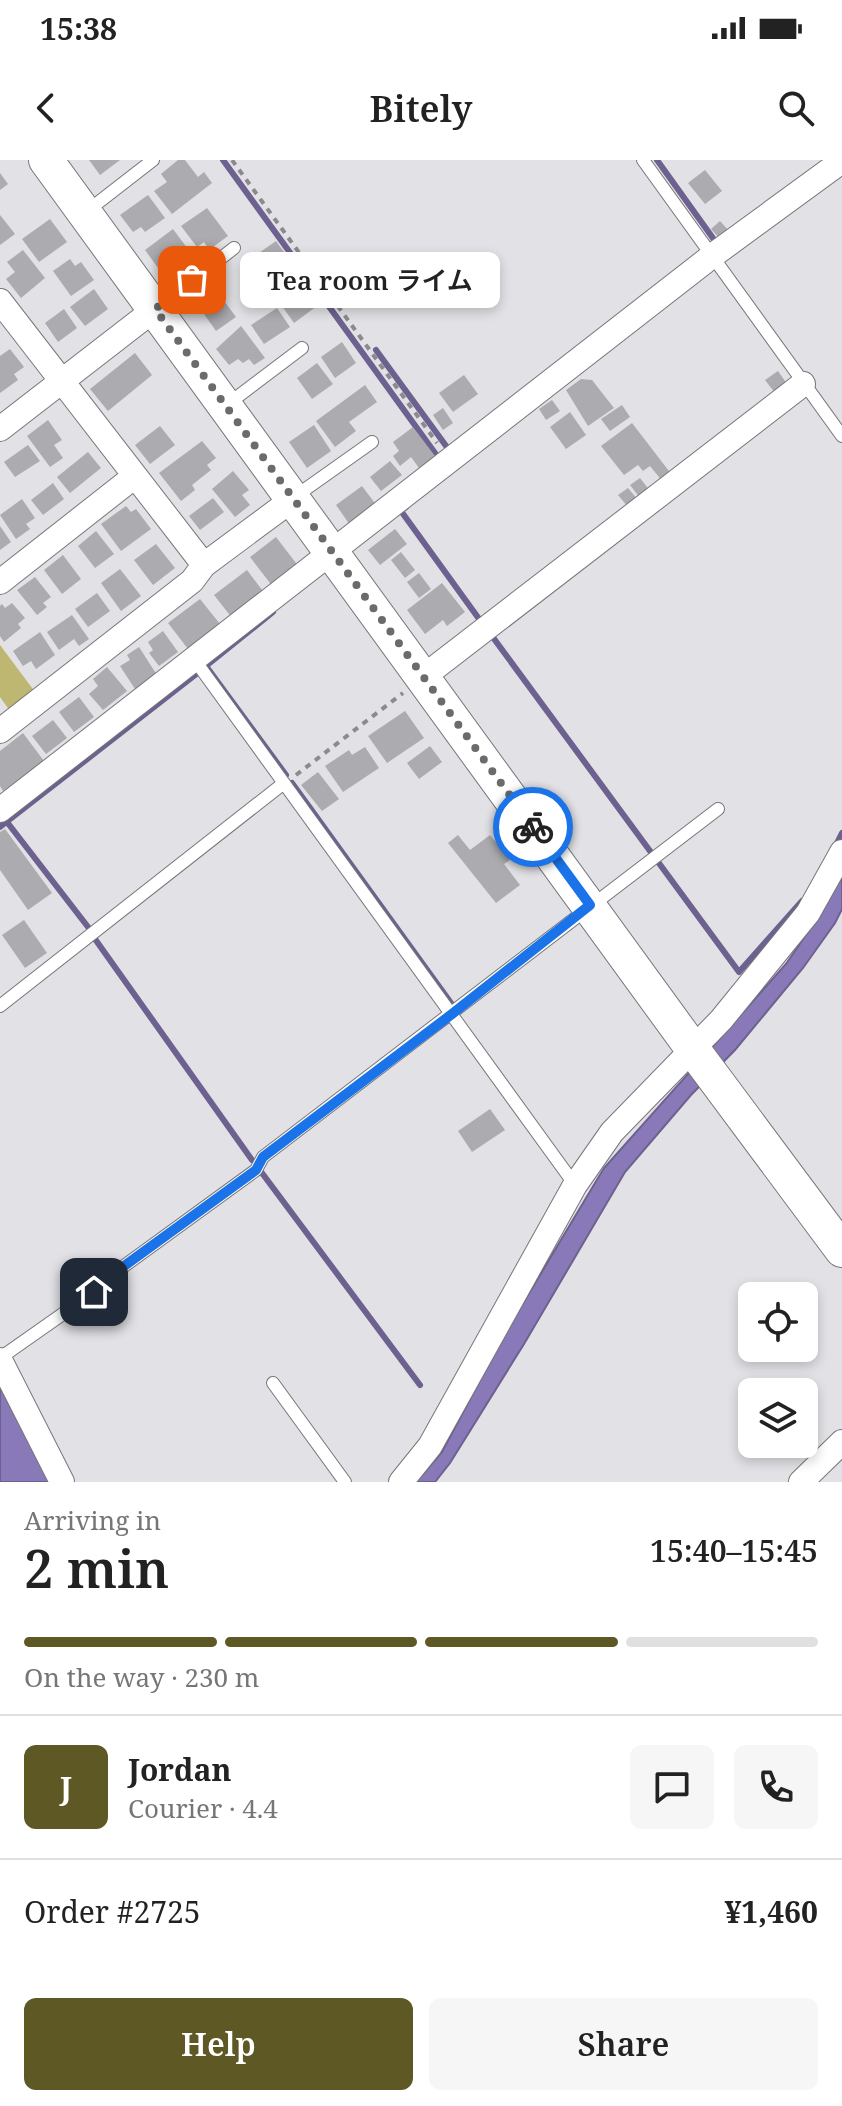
<!DOCTYPE html>
<html lang="en">
<head>
<meta charset="utf-8">
<style>
  :root { --surface:#fff; --page:#f6f6f6; --text:#222; --muted:#767676; --line:#e0e0e0; --accent:#5d5824 }
  body { margin:0; font-family:"Noto Serif","Noto Sans JP",serif; background:var(--page); color:var(--text); height:100vh; display:flex; flex-direction:column; font-size:30px; white-space:nowrap }
  * { box-sizing:border-box; margin:0 }
  p { font-size:26px; color:var(--muted) }
  .icon { flex:none; width:44px; height:44px; fill:none; stroke:currentColor; stroke-width:2; stroke-linecap:round; stroke-linejoin:round }
  .map { position:relative; height:1322px; overflow:hidden }
  .sheet { display:flex; flex-direction:column; background:var(--surface); flex:1 }
  .sheet>* { flex:none }
  .tools { position:absolute; left:738px; top:1122px; display:grid; gap:16px }
  .tools a { display:grid; place-items:center; width:80px; height:80px; border-radius:12px; background:var(--surface); box-shadow:0 4px 12px #0003; font-size:40px }
  .pin { position:absolute; display:grid; place-items:center; width:68px; height:68px; color:#fff; margin:-34px; border-radius:16px; box-shadow:0 4px 12px #0006 }
  .courier { position:absolute; display:grid; place-items:center; width:80px; height:80px; margin:-40px; border:6px solid #1a73e8; border-radius:50%; background:#fff; color:#222; box-shadow:0 2px 10px #0007 }
  .bubble { position:absolute; height:56px; border-radius:12px; background:var(--surface); box-shadow:0 4px 12px #0003; font-size:26px; font-weight:600; line-height:56px; text-align:center }
  .head em { font-style:normal; font-weight:600 }
  .head div { display:flex; flex-direction:column-reverse }
  .head { display:flex; align-items:center; justify-content:space-between; height:136px; padding:0 24px }
  h1 { font-size:52px; font-weight:600; line-height:60px }
  .bar { display:grid; grid-template-columns:repeat(4,1fr); gap:12px 8px; align-content:center; height:96px; padding:0 24px }
  .bar i { height:10px; border-radius:6px; background:var(--line) }
  .bar .on { background:var(--accent) }
  .bar p { grid-column:span 4 }
  .line { display:flex; align-items:center; gap:20px; padding:0 24px; border-top:2px solid var(--line) }
  .line div { flex:1 }
  .round { display:grid; place-items:center; flex:none; width:84px; height:84px; border-radius:12px; background:var(--page) }
  .button { display:flex; gap:16px; margin-top:auto; padding:16px 24px }
  .button a { flex:1; height:92px; border-radius:12px; background:var(--accent); color:#fff; font-size:32px; font-weight:600; line-height:92px; text-align:center }
  .button a+a { background:var(--page); color:var(--text) }
  .status { display:flex; justify-content:space-between; align-items:center; height:56px; padding:0 40px; background:var(--surface); direction:ltr }
  .status svg { height:22px; fill:currentColor }
  header { display:flex; justify-content:space-between; align-items:center; height:104px; padding:0 24px; background:var(--surface); font-size:36px; font-weight:600 }
  .map>svg:first-child { display:block }
</style>
</head>
<body>
<div class="status"><b>15:38</b><svg viewBox="0 0 49 12"><path d="M0 12V9h3v3zM5 12V6h3v6zM10 12V3h3v9zM15 12V0h3v12zM26 1h20v11H26zM47 4h2v5h-2z"/></svg></div>
<header><svg class="icon" aria-label="back" viewBox="0 0 24 24"><path d="M15 5l-7 7 7 7"/></svg>Bitely<svg class="icon" aria-label="search" viewBox="0 0 24 24"><circle cx="10" cy="10" r="6"/><path d="M15 15l6 6"/></svg></header>
<div class="map">
<svg width="842" height="1322" viewBox="0 0 842 1322">
  <rect width="100%" height="100%" fill="#e2e1e5"/>
  <!-- green -->
  <path fill="#beb771" d="M0,485L35,532L10,551L0,537Z"/>
  <!-- water -->
  <path fill="#8979b9" stroke="#6d618f" stroke-width="2" d="M842,715V749L835,763L803,808L735,890L691,935L625,1012L524,1184L450,1303L435,1322H416L442,1292L504,1175L604,1008L786,804L823,750Z
    M0,1226L50,1322H0Z"/>
  <g fill="none" stroke-linecap="round" stroke-linejoin="round">
    <!-- stream -->
    <path stroke="#6d618f" stroke-width="6" d="M223,0L435,293
      M657,0L715,81
      M376,190L449,290
      M406,347L401,351L482,463
      M273,452L206,506L286,615
      M489,472L739,812L802,741
      M292,623L451,843
      M7,662L88,767
      M0,667L199,512
      M835,687L842,673
      M95,779L252,1000
      M262,1013L420,1225"/>
  </g>
  <!-- building -->
  <path fill="#acabaf" d="M89,0H120L100,15Z
    M178,0H185L198,17L204,12L212,23L172,54L154,31L167,22L161,14Z
    M705,10L722,31L705,44L688,23Z
    M0,13L8,24L0,30Z
    M148,35L165,58L145,72L141,67L133,72L120,55Z
    M207,48L228,76L209,90L204,82L197,87L181,66Z
    M0,55L15,74L0,85Z
    M50,59L67,82L39,102L22,79Z
    M720,61L730,72L721,80L711,69Z
    M173,69L190,92L171,106L167,101L158,108L145,90Z
    M276,81L292,103L264,122L259,115L254,119L243,104Z
    M23,90L45,118L21,138L6,119L15,112L7,102Z
    M70,99L75,106L81,102L94,120L71,136L53,111Z
    M213,126L236,157L216,171L204,154L210,151L199,136Z
    M94,129L108,149L85,166L70,147Z
    M306,130L317,146L294,163L282,146Z
    M277,148L290,167L264,184L251,165Z
    M64,149L77,168L58,182L45,163Z
    M241,166L265,198L254,205L249,199L243,203L238,199L229,205L216,189Z
    M342,182L356,203L335,218L321,197Z
    M10,189L24,207L14,214L18,220L0,233V196Z
    M135,193L152,215L108,251L90,229Z
    M317,203L333,224L312,239L297,218Z
    M778,211L787,224L775,233L765,220Z
    M464,215L478,234L453,252L439,233Z
    M581,219L592,220L614,248L588,266L566,230Z
    M365,225L377,242L349,262L356,271L335,287L316,261Z
    M552,240L560,251L546,260L539,249Z
    M622,245L630,257L610,271L601,259Z
    M443,248L453,263L443,270L433,255Z
    M570,252L586,275L566,289L550,267Z
    M48,260L62,280L54,285L63,298L50,307L27,276Z
    M632,263L672,315L663,322L650,306L643,311L638,305L624,315L601,286Z
    M314,265L331,291L307,308L289,282Z
    M160,266L175,285L150,304L135,285Z
    M413,267L435,296L419,308L411,297L400,306L393,296L399,291L393,282Z
    M202,281L216,298L207,305L211,310L192,325L195,330L181,341L159,313Z
    M28,285L40,301L15,317L4,302Z
    M88,292L101,308L70,333L57,317Z
    M390,301L402,315L381,331L370,317Z
    M233,311L249,330L242,335L250,345L235,357L212,329Z
    M640,318L650,331L640,338L630,325Z
    M53,323L64,339L43,355L31,340Z
    M362,326L377,346L350,365L336,345Z
    M628,328L638,340L628,347L618,335Z
    M213,338L224,352L200,370L189,356Z
    M22,339L35,358L26,364L30,369L16,379L0,355Z
    M126,346L131,352L136,349L151,369L121,391L101,364Z
    M0,366L11,382L0,390Z
    M395,369L407,384L380,405L368,390Z
    M96,371L114,394L95,408L78,386Z
    M276,377L299,407L273,427L250,397Z
    M156,384L175,408L153,425L134,400Z
    M401,392L415,410L405,418L391,400Z
    M63,395L81,419L62,434L44,410Z
    M120,409L141,436L121,451L101,423Z
    M247,410L265,434L232,458L214,435Z
    M419,413L431,429L419,438L407,422Z
    M35,417L51,437L43,443L47,447L37,455L17,430Z
    M442,423L465,452L447,466L443,460L425,474L407,450Z
    M97,433L110,451L88,467L75,449Z
    M200,439L220,464L188,489L168,463Z
    M12,443L25,458L18,464L21,468L4,482L0,476V446L2,444L5,448Z
    M72,455L89,479L79,486L74,479L59,490L47,472Z
    M163,471L178,492L159,506L149,493L153,490L148,482Z
    M40,472L55,495L36,509L31,501L23,506L13,491Z
    M139,487L157,515L135,529L120,506L130,500L127,495Z
    M107,507L127,531L103,550L89,534L98,526L93,519Z
    M79,537L94,557L74,572L59,552Z
    M405,551L424,578L387,603L368,576Z
    M53,560L67,578L46,594L32,576Z
    M23,573L44,601L3,631L0,626V591Z
    M430,586L442,602L419,619L407,603Z
    M365,587L379,608L343,632L325,606L349,590L352,595Z
    M318,612L339,639L322,651L301,625Z
    M5,669L52,733L28,750L0,710V672Z
    M458,675L470,690L490,675L510,700L504,704L520,725L496,743L448,683Z
    M24,760L47,793L25,808L2,775Z
    M490,949L505,970L472,992L458,971Z"/>
  <g fill="none" stroke-linecap="round" stroke-linejoin="round">
    <defs>
      <path id="lane" d="M643,0L842,276
        M86,52L153,0
        M157,148L234,88
        M228,244L302,188
        M293,338L372,282
        M194,499L575,1025
        M0,846L284,623
        M0,1198L94,1132L98,1125L256,1010L263,997L718,649
        M273,1223L345,1322"/>
      <path id="street" d="M0,141L204,405
        M0,269L155,149
        M0,422L135,316
        M423,517L803,224
        M0,571L192,421L204,405L293,339
        M0,650L712,96L842,1
        M0,1200L62,1322
        M401,1322L430,1286L575,1025L612,972L721,860L808,753L842,692
        M801,1322L842,1282"/>
      <path id="secondary" d="M46,0L697,895L842,1090"/>
    </defs>
    <!-- lane casing -->
    <use href="#lane" stroke="#777679" stroke-width="14"/>
    <!-- street casing -->
    <use href="#street" stroke="#777679" stroke-width="26"/>
    <!-- secondary casing -->
    <use href="#secondary" stroke="#777679" stroke-width="36"/>
    <!-- path -->
    <path stroke="#8b8a8d" stroke-width="4" stroke-dasharray="6 6" stroke-linecap="butt" d="M232,0L437,283
      M296,615L403,533"/>
    <!-- lane -->
    <use href="#lane" stroke="#fff" stroke-width="12"/>
    <!-- street -->
    <use href="#street" stroke="#fff" stroke-width="24"/>
    <!-- secondary -->
    <use href="#secondary" stroke="#fff" stroke-width="34"/>
  </g>
  <g fill="none" stroke-linecap="round" stroke-linejoin="round">
    <!-- done -->
    <path stroke="#6b6a6d" stroke-width="8" stroke-dasharray="0 14.4" d="M192,120L155,149L533,667"/>
    <!-- route -->
    <path stroke="#1a73e8" stroke-width="10" d="M94,1132L98,1125L256,1010L263,997L452,854L590,745L533,667"/>
  </g>
</svg>
<div class="tools">
<a><svg class="icon" aria-label="locate" viewBox="0 0 24 24"><circle cx="12" cy="12" r="6"/><path d="M12 2v4M12 18v4M2 12h4M18 12h4"/></svg></a>
<a><svg class="icon" aria-label="layers" viewBox="0 0 24 24"><path d="M12 4l9 5-9 5-9-5zM3 14l9 5 9-5"/></svg></a>
</div>
<div class="pin" style="left:192px;top:120px;background:#ea580c"><svg class="icon" aria-label="bag" viewBox="0 0 24 24"><path d="M5 8h14l-1 12H6zM9 8a3 3 0 0 1 6 0"/></svg></div>
<div class="pin" style="left:94px;top:1132px;background:#1f2937"><svg class="icon" aria-label="home" viewBox="0 0 24 24"><path d="M3 11l9-7 9 7M6 9v11h12V9"/></svg></div>
<div class="courier" style="left:533px;top:667px"><svg class="icon" aria-label="bike" viewBox="0 0 24 24"><circle cx="6" cy="16" r="4"/><circle cx="18" cy="16" r="4"/><path d="M6 16l4-8h5l3 8M10 8l3 8H6M13 5h3"/></svg></div>
<div class="bubble" style="left:240px;top:92px;width:260px">Tea room ライム</div>
</div>
<section class="sheet">
<div class="head"><div><h1>2 min</h1><p>Arriving in</p></div><em>15:40–15:45</em></div>
<div class="bar"><i class="on"></i><i class="on"></i><i class="on"></i><i></i><p>On the way · 230 m</p></div>
<div class="line" style="height:144px"><b class="round" style="background:var(--accent);color:#fff">J</b><div><b>Jordan</b><p>Courier · 4.4</p></div><a class="round"><svg class="icon" aria-label="chat" viewBox="0 0 24 24"><path d="M4 5h16v11H9l-5 4z"/></svg></a><a class="round"><svg class="icon" aria-label="phone" viewBox="0 0 24 24"><path d="M5 4h4l2 5-3 2q2 4 5 5l2-3 5 2v4C11 20 4 13 5 4z"/></svg></a></div>
<div class="line" style="height:104px"><div>Order #2725</div><b>¥1,460</b></div>
<div class="button"><a>Help</a><a>Share</a></div>
</section>
</body>
</html>
